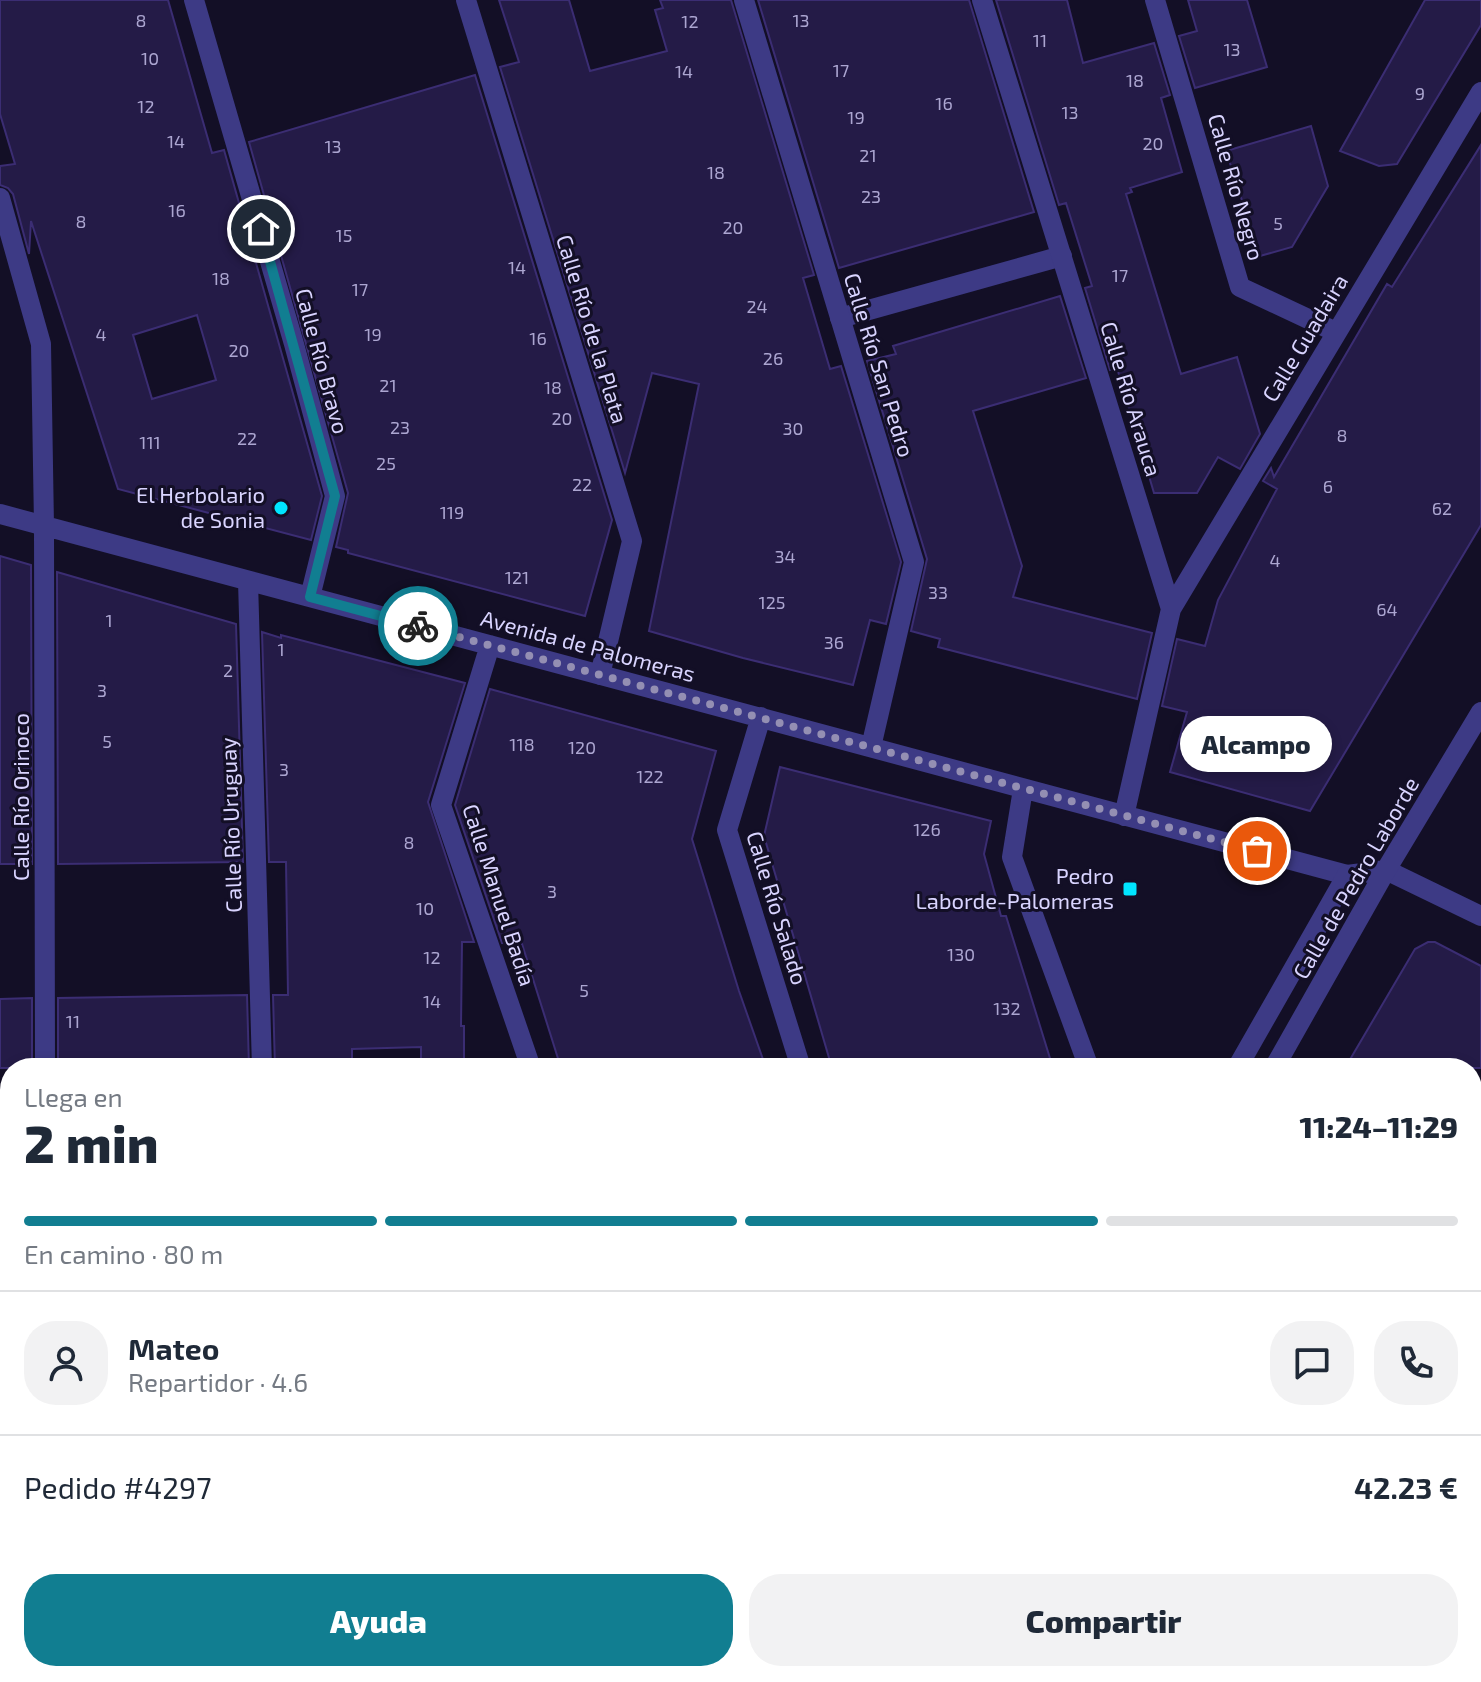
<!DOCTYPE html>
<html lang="es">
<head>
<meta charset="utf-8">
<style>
  :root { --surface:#fff; --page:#f2f2f3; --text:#1f2937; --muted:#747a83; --line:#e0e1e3; --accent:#117e91 }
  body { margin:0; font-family:"Exo 2",sans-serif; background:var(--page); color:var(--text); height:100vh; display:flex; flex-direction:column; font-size:30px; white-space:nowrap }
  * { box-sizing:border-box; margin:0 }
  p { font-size:26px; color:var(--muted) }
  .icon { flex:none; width:44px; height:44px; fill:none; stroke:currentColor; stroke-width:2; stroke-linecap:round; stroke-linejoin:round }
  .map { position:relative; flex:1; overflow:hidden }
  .drawer { position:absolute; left:0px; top:1058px; width:1482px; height:624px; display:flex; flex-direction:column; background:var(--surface); border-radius:32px 32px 0 0; box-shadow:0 4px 12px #0003 }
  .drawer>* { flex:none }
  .pin { position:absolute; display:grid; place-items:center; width:68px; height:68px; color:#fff; margin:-34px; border:4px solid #fff; border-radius:50%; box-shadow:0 2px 8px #0007 }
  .courier { position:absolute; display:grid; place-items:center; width:80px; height:80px; margin:-40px; border:6px solid #117e91; border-radius:50%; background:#fff; color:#222; box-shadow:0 2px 10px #0007 }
  .bubble { position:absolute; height:56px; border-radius:28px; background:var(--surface); box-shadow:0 4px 12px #0003; font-size:26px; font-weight:800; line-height:56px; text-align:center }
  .head em { font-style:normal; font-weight:800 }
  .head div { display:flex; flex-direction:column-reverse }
  .head { display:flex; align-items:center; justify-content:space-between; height:136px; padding:0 24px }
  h1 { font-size:52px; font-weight:800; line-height:60px }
  .bar { display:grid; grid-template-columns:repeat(4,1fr); gap:12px 8px; align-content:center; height:96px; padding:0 24px }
  .bar i { height:10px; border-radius:6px; background:var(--line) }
  .bar .current { background:var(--accent) }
  .bar p { grid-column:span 4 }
  .line { display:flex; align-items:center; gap:20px; padding:0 24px; border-top:2px solid var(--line) }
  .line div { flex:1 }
  .round { display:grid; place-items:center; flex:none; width:84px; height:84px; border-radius:32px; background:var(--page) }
  .primary-button { display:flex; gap:16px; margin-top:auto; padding:16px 24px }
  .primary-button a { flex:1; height:92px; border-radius:32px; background:var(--accent); color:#fff; font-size:32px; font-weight:800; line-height:92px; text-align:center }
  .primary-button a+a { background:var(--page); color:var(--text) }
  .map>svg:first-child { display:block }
</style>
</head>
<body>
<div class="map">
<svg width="1481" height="1682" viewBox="0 0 1481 1682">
  <rect width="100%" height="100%" fill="#130f26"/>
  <!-- building -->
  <path fill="#241b47" stroke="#3b2d73" stroke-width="2" fill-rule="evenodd" d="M0,0H168L212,153L224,150L322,496L311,540L118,489L31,221L29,254L13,194L8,188L0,185V166L15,164L0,114ZM197,315L216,380L152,399L133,335Z
    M499,0H569L590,71L667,51L655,10L663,8L660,0H731L814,275L803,278L830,369L841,366L901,562L886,624L870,620L853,685L743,658L649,631L699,384L652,373L625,473L500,67L519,62Z
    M758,0H969L1034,212L839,268Z
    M996,0H1067L1083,63L1154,43L1170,95L1161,98L1182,172L1130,188L1132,192L1126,194L1181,374L1237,357L1260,434L1240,469L1218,457L1197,493H1154L1117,368L1110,370L1085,288L1092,286L1066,203L1059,205Z
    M1188,0H1247L1267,67L1195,88L1179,36L1197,31Z
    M1425,0H1481V25L1397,164L1379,166L1340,151Z
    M475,75L612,520L585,616L348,553V550L336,547L348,493L249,142Z
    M1311,126L1328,186L1292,247L1260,256L1226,151Z
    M1481,145V525L1310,811L1170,772L1187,712L1162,706L1177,639L1205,646L1218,600L1277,489L1263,481L1271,468L1274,477L1387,284L1392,287Z
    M1060,296L1086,378L973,411L1022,566L1013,597L1152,633L1137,699L938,647L940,639L911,631L927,559L867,361L896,354L893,346Z
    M0,556L31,565L32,864H0Z
    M57,572L236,624L243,862L58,864Z
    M262,632L281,638V635L465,683L428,802L474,942H462L461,1026H464V1068H421V1047L352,1049V1068H275L273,995H288L286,862H269Z
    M490,689L716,751L692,839L739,991L766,1068H561L522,944L502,943L455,805Z
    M780,767L991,821L984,854L1001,916H1006L1053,1068H832L764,836Z
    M1428,942H1435L1481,966V1068H1345L1415,949Z
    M247,995L249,1068H58V998Z
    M32,998V1068H0V999Z"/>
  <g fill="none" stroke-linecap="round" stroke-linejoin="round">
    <!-- pedestrian -->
    <path stroke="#3d3a85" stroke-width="20" d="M840,318L1062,256"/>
    <!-- minor -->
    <path stroke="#3d3a85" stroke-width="20" d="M194,0L294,344L335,496L310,597
      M466,0L632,541L600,675
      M744,0L914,562L871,747
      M982,0L1171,609L1124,816
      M1155,0L1240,287L1336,332
      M0,198L41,344L44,526L45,1068
      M0,514L1347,875
      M248,581L262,1068
      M1171,609L1481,92
      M490,645L441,805L531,1068
      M761,717L727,830L801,1068
      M1023,789L1012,857L1089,1068
      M1386,870L1481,916
      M1472,1209L1481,1192
      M0,1247H10
      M1472,1449L1481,1434
      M51,1672V1682
      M275,1672L276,1682
      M510,1682L538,1672
      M1144,1682L1150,1672"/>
    <!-- tertiary -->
    <path stroke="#3d3a85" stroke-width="20" d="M1237,1068L1347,875L1386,870
      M1274,1068L1386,870L1481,712
      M873,1682L879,1672
      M917,1682L923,1672"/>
  </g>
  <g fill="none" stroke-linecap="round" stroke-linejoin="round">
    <!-- done -->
    <path stroke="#948fb3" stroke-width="8" stroke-dasharray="0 14.4" d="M418,626L1257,851"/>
    <!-- route -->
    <path stroke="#117e91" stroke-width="10" d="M261,229L335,496L310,597L418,626"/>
  </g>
  <!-- markers -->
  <g fill="#00e5ff" stroke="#130f26" stroke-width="3">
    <circle cx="281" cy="508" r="8"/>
    <rect x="1122" y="881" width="16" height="16" rx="4"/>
  </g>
  <g text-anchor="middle" stroke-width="6" stroke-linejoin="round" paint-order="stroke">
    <!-- number labels -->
    <g font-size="18" fill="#aca6d1">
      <text x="141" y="27">8</text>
      <text x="801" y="27">13</text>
      <text x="690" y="28">12</text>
      <text x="1040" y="47">11</text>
      <text x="1232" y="56">13</text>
      <text x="150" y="65">10</text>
      <text x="841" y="77">17</text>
      <text x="684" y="78">14</text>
      <text x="1135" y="87">18</text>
      <text x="1420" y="100">9</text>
      <text x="944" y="110">16</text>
      <text x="146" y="113">12</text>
      <text x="1070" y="119">13</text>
      <text x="856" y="124">19</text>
      <text x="176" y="148">14</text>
      <text x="1153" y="150">20</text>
      <text x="333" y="153">13</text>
      <text x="868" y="162">21</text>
      <text x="716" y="179">18</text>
      <text x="871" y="203">23</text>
      <text x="177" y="217">16</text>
      <text x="81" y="228">8</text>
      <text x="1278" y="230">5</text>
      <text x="733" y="234">20</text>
      <text x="344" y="242">15</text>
      <text x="517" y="274">14</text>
      <text x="1120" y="282">17</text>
      <text x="221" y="285">18</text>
      <text x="360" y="296">17</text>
      <text x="757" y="313">24</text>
      <text x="101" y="341">4</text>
      <text x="373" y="341">19</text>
      <text x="538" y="345">16</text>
      <text x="239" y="357">20</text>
      <text x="773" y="365">26</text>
      <text x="388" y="392">21</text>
      <text x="553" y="394">18</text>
      <text x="562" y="425">20</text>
      <text x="400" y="434">23</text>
      <text x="793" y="435">30</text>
      <text x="1342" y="442">8</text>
      <text x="247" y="445">22</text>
      <text x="150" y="449">111</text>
      <text x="386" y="470">25</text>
      <text x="582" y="491">22</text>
      <text x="1328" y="493">6</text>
      <text x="1442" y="515">62</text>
      <text x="452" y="519">119</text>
      <text x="785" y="563">34</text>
      <text x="1275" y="567">4</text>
      <text x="517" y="584">121</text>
      <text x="938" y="599">33</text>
      <text x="772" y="609">125</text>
      <text x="1387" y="616">64</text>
      <text x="109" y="627">1</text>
      <text x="834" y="649">36</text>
      <text x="281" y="656">1</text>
      <text x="228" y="677">2</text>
      <text x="102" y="697">3</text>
      <text x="107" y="748">5</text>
      <text x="522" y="751">118</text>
      <text x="582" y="754">120</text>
      <text x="284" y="776">3</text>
      <text x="650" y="783">122</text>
      <text x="927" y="836">126</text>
      <text x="409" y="849">8</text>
      <text x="552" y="898">3</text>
      <text x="425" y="915">10</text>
      <text x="961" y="961">130</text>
      <text x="432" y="964">12</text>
      <text x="584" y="997">5</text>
      <text x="432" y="1008">14</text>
      <text x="1007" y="1015">132</text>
      <text x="73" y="1028">11</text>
    </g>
    <!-- street labels -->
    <g font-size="22" fill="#d9d4ff" stroke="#130f26">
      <text transform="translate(1236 187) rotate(74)" y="8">Calle Río Negro</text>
      <text transform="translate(592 329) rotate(73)" y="8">Calle Río de la Plata</text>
      <text transform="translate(1305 338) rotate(-59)" y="8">Calle Guadaira</text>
      <text transform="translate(322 361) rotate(75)" y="8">Calle Río Bravo</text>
      <text transform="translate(879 365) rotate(73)" y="8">Calle Río San Pedro</text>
      <text transform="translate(1131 399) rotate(73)" y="8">Calle Río Arauca</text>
      <text transform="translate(588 646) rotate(15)" y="8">Avenida de Palomeras</text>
      <text transform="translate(21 797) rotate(-90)" y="8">Calle Río Orinoco</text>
      <text transform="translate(231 825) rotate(-92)" y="8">Calle Río Uruguay</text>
      <text transform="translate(1356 878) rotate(-60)" y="8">Calle de Pedro Laborde</text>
      <text transform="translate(499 895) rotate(72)" y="8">Calle Manuel Badía</text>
      <text transform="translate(777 908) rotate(73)" y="8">Calle Río Salado</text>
    </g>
    <!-- poi labels -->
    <g font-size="22" fill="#d9d4ff" stroke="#130f26" text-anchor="end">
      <text x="265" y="503">El Herbolario<tspan x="265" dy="25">de Sonia</tspan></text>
      <text x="1114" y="884">Pedro<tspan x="1114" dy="25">Laborde-Palomeras</tspan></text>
    </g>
  </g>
</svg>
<div class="pin" style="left:1257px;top:851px;background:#ea580c"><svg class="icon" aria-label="bag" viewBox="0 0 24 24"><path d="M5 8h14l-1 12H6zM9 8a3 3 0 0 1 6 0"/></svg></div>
<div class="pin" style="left:261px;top:229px;background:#1f2937"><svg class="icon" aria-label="home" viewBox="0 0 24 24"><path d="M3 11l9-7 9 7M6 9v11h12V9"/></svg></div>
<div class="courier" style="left:418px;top:626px"><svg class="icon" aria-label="bike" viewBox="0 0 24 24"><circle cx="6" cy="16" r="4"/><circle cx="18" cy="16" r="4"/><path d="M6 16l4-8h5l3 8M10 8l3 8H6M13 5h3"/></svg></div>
<div class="bubble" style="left:1180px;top:716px;width:152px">Alcampo</div>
<section class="drawer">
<div class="head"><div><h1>2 min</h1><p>Llega en</p></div><em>11:24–11:29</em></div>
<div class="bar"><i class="current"></i><i class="current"></i><i class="current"></i><i></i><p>En camino · 80 m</p></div>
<div class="line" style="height:144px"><a class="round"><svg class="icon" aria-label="person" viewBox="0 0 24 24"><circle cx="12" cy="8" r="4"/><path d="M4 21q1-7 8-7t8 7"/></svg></a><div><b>Mateo</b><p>Repartidor · 4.6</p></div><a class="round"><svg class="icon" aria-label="chat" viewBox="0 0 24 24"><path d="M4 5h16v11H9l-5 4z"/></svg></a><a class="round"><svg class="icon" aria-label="phone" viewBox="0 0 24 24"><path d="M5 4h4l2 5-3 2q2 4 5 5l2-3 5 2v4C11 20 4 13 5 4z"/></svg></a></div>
<div class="line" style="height:104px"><div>Pedido #4297</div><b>42.23 €</b></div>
<div class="primary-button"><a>Ayuda</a><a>Compartir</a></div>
</section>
</div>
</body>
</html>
